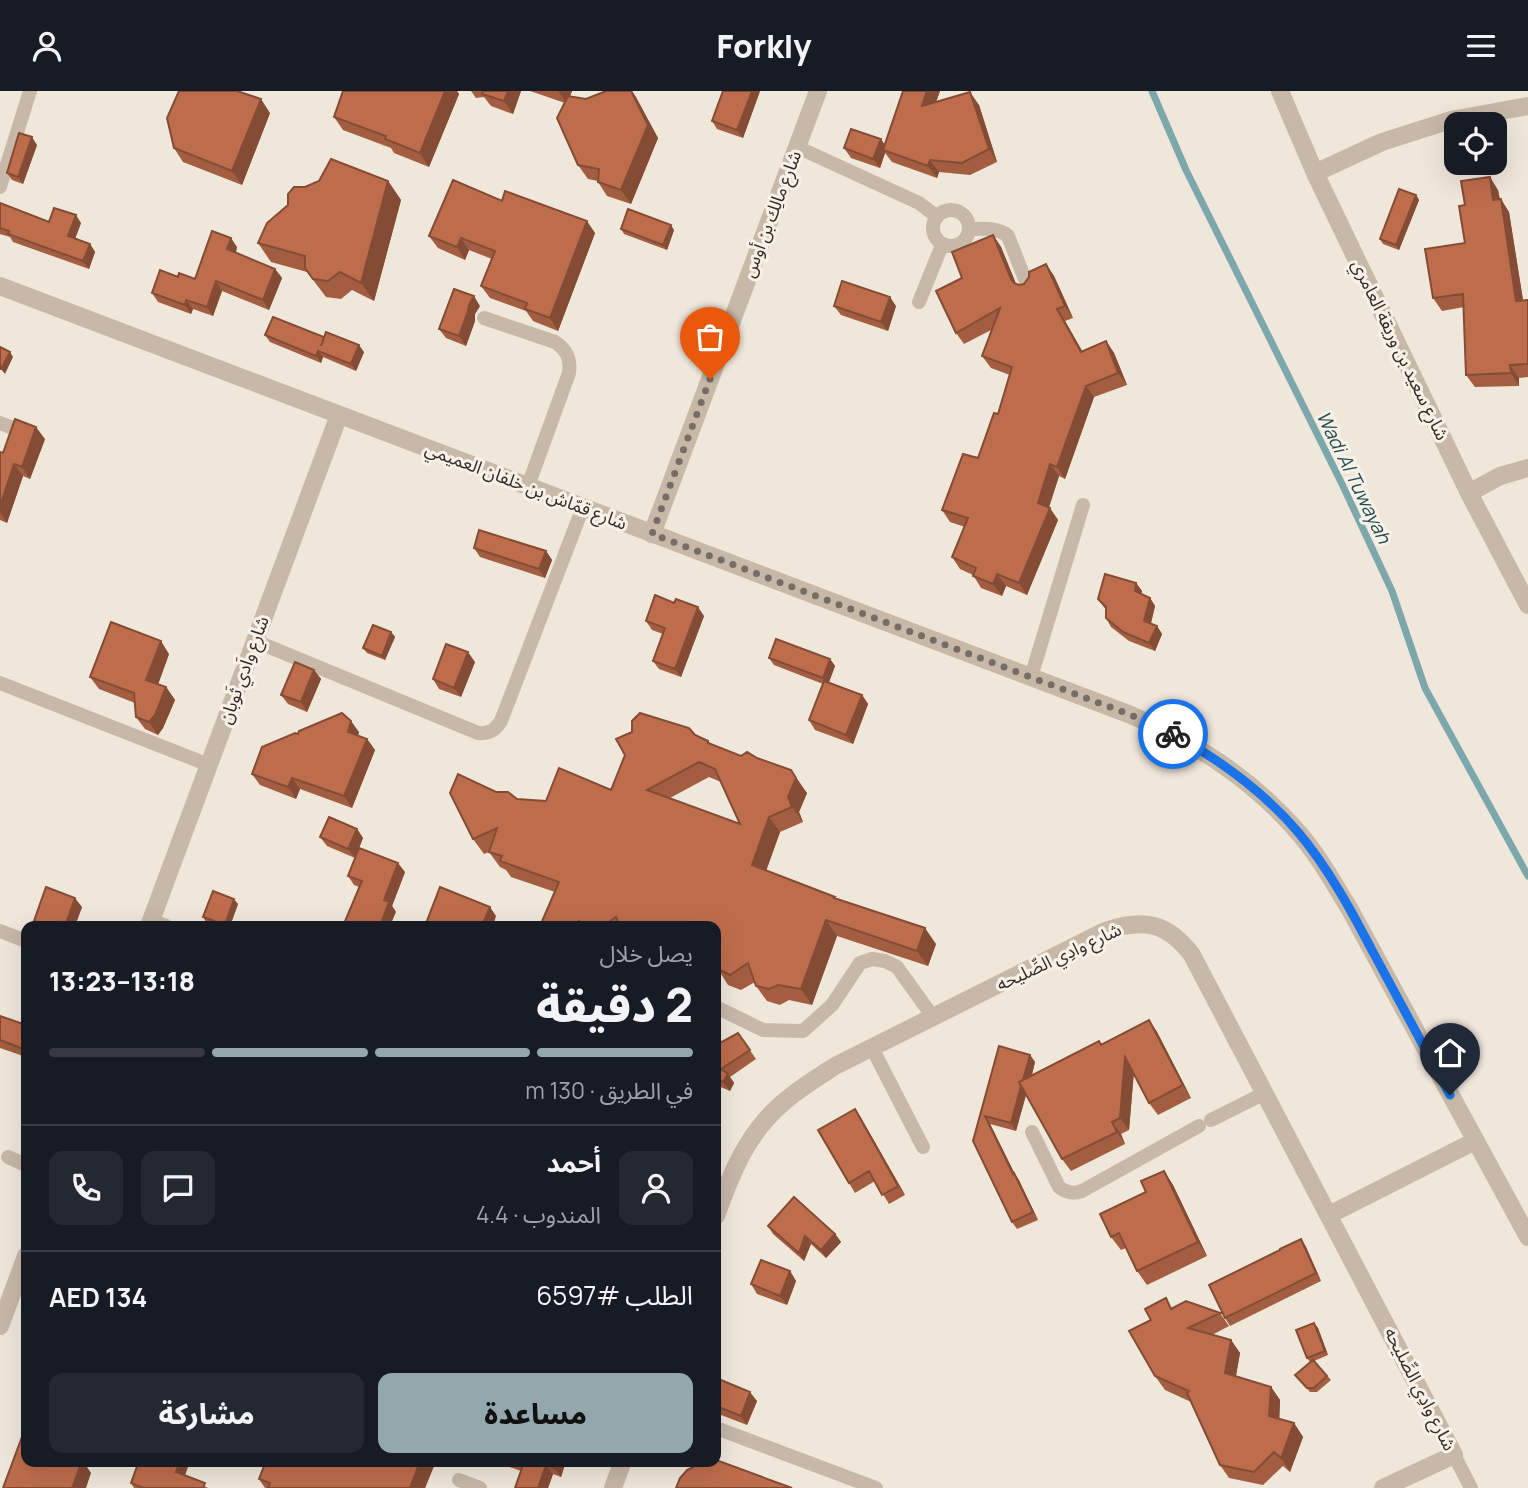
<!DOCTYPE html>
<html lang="ar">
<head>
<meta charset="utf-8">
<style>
  :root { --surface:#171b24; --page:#242831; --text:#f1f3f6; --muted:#9ea1a6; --line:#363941; --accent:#93a8ad }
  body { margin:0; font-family:Manrope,"Noto Sans Arabic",sans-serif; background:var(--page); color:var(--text); direction:rtl; height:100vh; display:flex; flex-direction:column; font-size:26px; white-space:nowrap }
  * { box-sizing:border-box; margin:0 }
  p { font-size:23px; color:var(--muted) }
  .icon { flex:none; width:38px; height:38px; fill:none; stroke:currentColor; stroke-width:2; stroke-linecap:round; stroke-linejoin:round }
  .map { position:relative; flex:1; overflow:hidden; direction:ltr }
  .details { position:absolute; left:21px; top:830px; width:700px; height:546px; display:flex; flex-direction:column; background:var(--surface); border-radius:14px; box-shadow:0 7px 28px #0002; direction:rtl }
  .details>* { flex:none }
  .fabs { position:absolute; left:1444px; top:21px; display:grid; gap:14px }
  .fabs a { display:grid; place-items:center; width:63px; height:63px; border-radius:14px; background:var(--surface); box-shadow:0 7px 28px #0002; font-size:35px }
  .pin { position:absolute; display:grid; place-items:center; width:60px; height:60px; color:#fff; margin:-72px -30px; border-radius:50% 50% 50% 0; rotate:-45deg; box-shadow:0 0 7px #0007 }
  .pin .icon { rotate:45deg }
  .courier { position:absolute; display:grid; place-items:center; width:70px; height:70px; margin:-35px; border:5px solid #1a73e8; border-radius:50%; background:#fff; color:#222; box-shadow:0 2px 9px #0007 }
  .headline em { font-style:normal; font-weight:800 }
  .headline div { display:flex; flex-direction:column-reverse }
  .headline { display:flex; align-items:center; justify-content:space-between; height:119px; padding:0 28px }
  h1 { font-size:46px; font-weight:800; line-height:52px }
  .bar { display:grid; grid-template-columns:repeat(4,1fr); gap:10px 7px; align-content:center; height:84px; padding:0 28px }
  .bar i { height:9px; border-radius:5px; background:var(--line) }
  .bar .current { background:var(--accent) }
  .bar p { grid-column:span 4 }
  .line { display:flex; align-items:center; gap:18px; padding:0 28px; border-top:2px solid var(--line) }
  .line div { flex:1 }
  .round { display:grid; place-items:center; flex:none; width:74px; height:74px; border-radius:14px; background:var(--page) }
  .button { display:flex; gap:14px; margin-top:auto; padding:14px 28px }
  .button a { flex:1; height:80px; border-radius:14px; background:var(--accent); color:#111; font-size:28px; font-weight:800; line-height:80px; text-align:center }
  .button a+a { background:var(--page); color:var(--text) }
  header { display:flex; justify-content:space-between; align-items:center; height:91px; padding:0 28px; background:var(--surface); font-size:32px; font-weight:800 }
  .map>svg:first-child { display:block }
</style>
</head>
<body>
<header><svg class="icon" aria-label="menu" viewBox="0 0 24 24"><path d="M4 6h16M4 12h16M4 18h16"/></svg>Forkly<svg class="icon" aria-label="person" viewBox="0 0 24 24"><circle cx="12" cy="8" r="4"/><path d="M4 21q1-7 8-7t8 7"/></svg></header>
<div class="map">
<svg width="1528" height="1397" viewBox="0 0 1528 1397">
  <rect width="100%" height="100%" fill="#f0e7db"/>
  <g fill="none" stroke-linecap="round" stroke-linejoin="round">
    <!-- stream -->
    <path stroke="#7ca7ab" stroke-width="7" d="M1152,0L1186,79L1342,393L1392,500L1425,597L1528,785"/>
    <!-- service -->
    <path stroke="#c7b8a8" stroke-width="14" d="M797,56L919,112L936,125
      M0,96L30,0
      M933 137a18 18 0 1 1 36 0a18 18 0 1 1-36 0Z
      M969,138C983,138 997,136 1008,145L1028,196
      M919,211L942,154
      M484,227L555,251C567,259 571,268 569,282L528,395
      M0,332L13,337
      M255,550L478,642C490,643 495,639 501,630L583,416
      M1031,586L1083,414
      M0,592L209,674
      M151,829L166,835
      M0,840L26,850
      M716,916L763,939L803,940L832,914L860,872L872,868L885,870L897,876L933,926
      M872,957L923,1056
      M1211,1029L1265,1002
      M1032,1041L1059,1096C1067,1102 1073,1103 1082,1100L1199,1035
      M8,1066L26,1074
      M716,1337L876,1397
      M1454,1364L1471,1397
      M459,1389L480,1397"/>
    <!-- minor -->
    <path stroke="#c7b8a8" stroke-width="18" d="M1280,0L1315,82L1469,402L1528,514
      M1315,82L1382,51L1451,29L1528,15
      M0,195L1131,624C1196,652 1251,687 1298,741C1318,764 1333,791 1349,817L1528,1146
      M1469,402L1500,385L1528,377
      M652,443L818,0
      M149,835L339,324
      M1329,1124L1475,1050
      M716,1125C727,1094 739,1063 759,1037C778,1011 807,993 835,975L1105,840C1143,827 1167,831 1192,864L1454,1364L1383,1397
      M0,1235L26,1165
      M613,1397L623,1370"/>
  </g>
  <!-- wall -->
  <path fill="#a35e41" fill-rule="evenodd" d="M343,0H457L459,3L429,76L394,62L391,57L343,39L334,26Z
    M471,0H521L513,23L491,15L484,6L476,7Z
    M530,0H572L570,5L586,8L606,0H632L658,47L631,113L607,105L598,91V90L588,88L578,74L565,12Z
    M723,0H760L743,47L717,38L712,30Z
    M902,0H940L936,11L979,14L997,71L970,84L939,81L937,87L892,71L885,62L880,77L851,67L844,57L881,48L885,54L903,0Z
    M270,22L242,94L183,71L174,57Z
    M37,54L23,93L12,89L7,82Z
    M388,90L401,109L374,210L352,199L341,208L326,206L307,181L271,171L258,152L288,114L305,96Z
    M1498,99L1500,108L1509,121L1523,209H1528V286L1519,287V295L1475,296L1466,284L1464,216L1442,220L1433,207L1465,152V114Z
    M1416,104L1419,109L1399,159L1383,153L1380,148Z
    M502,110L595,142L558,240L533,230L526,220L490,207L481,195L492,168L469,159L465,169L438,157L429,145Z
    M0,112L49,131L81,132L75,148L90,153L95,161L89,178L13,151L10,146L0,143Z
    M621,138L674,139L667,159L624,143Z
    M993,144L1001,156L1016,193L1019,194L1024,193L1046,173L1054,185L1073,227L1065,230L1082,260L1106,250L1114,262L1127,294L1094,306L1065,388L1059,385L1049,417L1058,429L1027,504L1006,495L1002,505L981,497L973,484L960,478L952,466L965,436L950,431L942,419L978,367L998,323L1010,284L991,277L982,265L993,238L964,253L956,242L962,187Z
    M237,156L236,162L275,178L282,187L269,219L222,200L213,225L193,218L191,223L158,211L152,202L178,186L195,188Z
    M480,215L475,223V230L466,255L446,247L439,238Z
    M834,215H896L888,240L841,224Z
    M265,244L324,246L364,261L356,280L323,266L321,272L270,251Z
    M45,348L30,388L23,385L7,432L0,429V361L3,362Z
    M474,457L546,460L552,469L545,487L480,466Z
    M1136,492L1142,500L1141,503L1150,507L1155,515L1151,533L1157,535L1162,543L1155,560L1129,550L1111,536L1106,527V519L1098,508Z
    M704,525L681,586L659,578L653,570L663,543L652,539L646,530Z
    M391,541L395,546L385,569L367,562L363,557Z
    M169,563L158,593L166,596L175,609L163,637L158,644L145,638L136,626L135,612L99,598L90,586Z
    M769,567L830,568L835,575L829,591L862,604L868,613L853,653L815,639L809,629L823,593L774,574Z
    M475,571L461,606L439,598L433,588Z
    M314,579L321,588L307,621L288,613L281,604Z
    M359,641L358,644L367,648L375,659L352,717L300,698L296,708L260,694L252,683L298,643Z
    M695,644L807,702L799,721L803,731L780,741L766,779L837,808L936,853L928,875L837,845L812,914L789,909L780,914L767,910L756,895L755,891L741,899L728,894L721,883L716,880V835H540L555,801L511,786L506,779L500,776L489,761L484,763L473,748L496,701L517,708L546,710L611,699ZM709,686L721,691L740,733L670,707Z
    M357,738L363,747L359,757L405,781L392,815L396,821L359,796L354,794L348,785L355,767L327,755L320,746Z
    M238,813L230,835H217L206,831L203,826Z
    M82,816L75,835H37L34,830Z
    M0,925L26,934V966L0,957Z
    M1149,929L1157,941L1191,1007L1158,1024L1149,1012L1134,982L1129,1039L1121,1043L1125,1053L1071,1080L1062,1068L1026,1004L1016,1040L990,1033L1038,1129L1017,1138L1012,1131L973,1050L999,955L1030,964L1035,971L1032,985L1101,954Z
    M738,942L756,968L730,986L734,992L730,1000L716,994V954Z
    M855,1018L861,1027L905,1104L889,1113L875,1090L855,1102L849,1092Z
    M1164,1080L1173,1094L1207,1165L1147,1194L1137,1180L1126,1157L1121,1159L1111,1146Z
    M768,1135L835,1143L841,1151L826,1167L811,1153L804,1170L773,1143Z
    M1301,1148L1306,1156L1321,1190L1230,1235L1225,1227L1280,1159Z
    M790,1180L796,1190L787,1214L757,1203L751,1193Z
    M1173,1217L1220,1222L1229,1235L1212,1244L1231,1249L1240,1262L1236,1285L1271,1296L1280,1309L1279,1328L1294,1332L1303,1346L1290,1381L1283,1375L1263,1394L1229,1387L1220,1374L1191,1311L1165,1299L1155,1285Z
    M1314,1232L1318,1237L1328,1264L1314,1270L1331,1289L1317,1301H1310L1295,1284L1310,1271L1307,1267Z
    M716,1287L757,1310L747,1334L716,1322Z
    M158,1370H190L185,1385L208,1397H134L131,1392L156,1374Z
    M436,1370L425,1397H265L259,1388Z
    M492,1370H566L561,1386L553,1383L548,1397H515L521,1380Z"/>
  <!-- shaded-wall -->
  <path fill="#854c35" d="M445,0H457L459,3L429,76L420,62Z
    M508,0H521L513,23L504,10Z
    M559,0H572L567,13L559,1Z
    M631,0H632L636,6L658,47L631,113L621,99Z
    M752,0H760L743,47L737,39Z
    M927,0H940L930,27L922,15Z
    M970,1L979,14L997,71L989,58Z
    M261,8L270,22L242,94L232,80Z
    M32,46L37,54L23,93L18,86Z
    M881,48L887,58L883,59L885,62L880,77L873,68Z
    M930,69L939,81L937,87L928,75Z
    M1490,86L1498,99L1502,122L1493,109Z
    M388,90L401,109L374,210L361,192Z
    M1416,104L1419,109L1399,159L1396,154Z
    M1501,108L1509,121L1525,222L1516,210Z
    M76,124L81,132L73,153L68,145Z
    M587,130L595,142L558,240L550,227Z
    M671,134L674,139L667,159L663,154Z
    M993,144L1001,156L1019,200L1011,188Z
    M231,147L237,156L233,168L227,158Z
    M461,147L469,159L465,169L457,156Z
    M90,153L95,161L89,178L83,170Z
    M1046,173L1054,185L1073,227L1065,215Z
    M275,178L282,187L269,219L263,209Z
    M216,190L222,200L213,225L207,216Z
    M474,205L480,215L475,223V230L466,255L459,245L469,214Z
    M890,206L896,215L888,240L881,231Z
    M186,209L193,218L191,223L185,214Z
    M1057,218L1065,230L1089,272L1081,261Z
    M1106,250L1114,262L1127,294L1118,282Z
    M359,254L364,261L356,280L351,273Z
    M318,260L323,266L321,272L316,265Z
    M10,261L13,266L5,283L1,278Z
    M1510,274L1519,287V295L1511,282Z
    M1086,295L1094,306L1065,388L1057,376Z
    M36,336L45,348L30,388L22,376Z
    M14,373L23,385L7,432L0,421V415Z
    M1050,373L1059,385L1046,424L1038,412Z
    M1050,417L1058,429L1027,504L1019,492Z
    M546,460L552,469L545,487L539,478Z
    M997,483L1006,495L1002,505L993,493Z
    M1136,492L1142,500L1140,509L1135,500Z
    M1150,507L1155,515L1149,538L1144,530Z
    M698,516L704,525L681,586L675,578Z
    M1157,535L1162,543L1155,560L1149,552Z
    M391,541L395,546L385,569L382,565Z
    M161,550L169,563L155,602L146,589Z
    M468,561L475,571L461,606L454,597Z
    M830,568L835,575L828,594L823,587Z
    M314,579L321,588L307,621L301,611Z
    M166,596L175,609L163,637L158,644L149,631Z
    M862,604L868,613L853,653L846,644Z
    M351,630L359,641L356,652L348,641Z
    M367,648L375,659L352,717L344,705Z
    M791,679L807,702L799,721L803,731L792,716L788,706Z
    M292,687L300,698L296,708L288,696Z
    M769,726L780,741L763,789L752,774Z
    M357,738L363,747L355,767L348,758Z
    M398,772L405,781L392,815L396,821L390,835H380L384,809Z
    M75,807L82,816L75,835H65Z
    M234,808L238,813L230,835H225Z
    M490,816L496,825L493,835H482Z
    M826,829L837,845L812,914L801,898Z
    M925,837L936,853L928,875L917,860Z
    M1149,929L1157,941L1191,1007L1183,994Z
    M1030,964L1035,971L1016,1040L1011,1032Z
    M1125,966L1134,978L1129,1039L1120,1027Z
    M728,983L734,992L730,1000L723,991Z
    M855,1018L861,1027L905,1104L898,1095Z
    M985,1025L990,1033L1018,1090L1013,1083Z
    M1112,1031L1121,1043L1125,1053L1117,1041Z
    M1164,1080L1173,1094L1207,1165L1198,1151Z
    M1014,1082L1019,1089L1038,1129L1033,1121Z
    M835,1143L841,1151L826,1167L821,1159Z
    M805,1145L811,1153L804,1170L799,1162Z
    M1301,1148L1306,1156L1321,1190L1316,1182Z
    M790,1180L796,1190L787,1214L780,1205Z
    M1314,1232L1318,1237L1328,1264L1325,1260Z
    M1231,1249L1240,1262L1234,1295L1225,1282Z
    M1271,1296L1280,1309L1279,1339L1269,1325Z
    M750,1301L757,1310L747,1334L741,1325Z
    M1294,1332L1303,1346L1290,1381L1281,1367Z
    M82,1370H83L91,1382L86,1397H72Z
    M180,1370H190L182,1391L176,1381Z
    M420,1370H436L425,1397H410Z
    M557,1370H566L561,1386L554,1377Z
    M546,1374L553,1383L548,1397H538Z"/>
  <!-- building -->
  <path fill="#be6d4c" stroke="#854c35" stroke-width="2" fill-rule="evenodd" d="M179,0H237L261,8L232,80L174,57L167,27Z
    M343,0H445L420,62L385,48L386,45L334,26Z
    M483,0H508L504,10L482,3Z
    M606,0H631L648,34L621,99L598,91L599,78L578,74L557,27L568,5L586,8Z
    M723,0H752L737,39L712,30Z
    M903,0H927L922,15L970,1L989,58L962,72L930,69L928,75L883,59Z
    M851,38L881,48L873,68L844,57Z
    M19,42L32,46L18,86L7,82Z
    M331,68L388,90L361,192L340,181L328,190L313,188L305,177V165L258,152L267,132L288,114V103L294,96H305L319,90Z
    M1490,86L1493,109L1501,108L1516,210L1528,209V273L1510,274L1511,282L1466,284L1463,203L1433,207L1425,158L1465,152L1459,115L1465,114L1461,90Z
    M453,89L502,110L505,100L587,130L550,227L525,218L527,212L481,195L495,160L461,147L457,156L429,145Z
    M1399,98L1416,104L1396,154L1380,148Z
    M0,112L49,131L54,117L76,124L68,145L90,153L83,170L8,143L9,140L0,137Z
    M628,118L671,134L663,154L621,138Z
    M212,140L231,147L227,158L275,178L263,209L216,190L207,216L186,209L185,214L152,202L160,179L178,186L179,182L195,188Z
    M993,144L1011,188L1014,192L1019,194L1024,193L1029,186V181L1046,173L1065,215L1057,218L1081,261L1106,250L1118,282L1086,295L1057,376L1050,373L1038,412L1050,417L1019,492L997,483L993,493L973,485L976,477L952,466L968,427L942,419L963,363L978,367L994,322L998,323L1012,276L982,265L1000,217L956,242L936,200L962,187L952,161Z
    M842,190L890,206L881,231L834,215Z
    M454,198L474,205L469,214L468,220L459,245L439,238Z
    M273,226L324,246L321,255L326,241L359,254L351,273L318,260L316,265L265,244Z
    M0,256L10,261L1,278H0Z
    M15,328L36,336L22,376L14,373L0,415V361L3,362Z
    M479,439L546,460L539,478L474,457Z
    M1105,483L1136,492L1135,500L1150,507L1144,530L1157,535L1149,552L1123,541L1106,527V516L1098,508Z
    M655,504L674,512L676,508L698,516L675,578L653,570L665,537L646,530Z
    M111,531L161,550L146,589L166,596L155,624L149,631L136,626L134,602L90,586Z
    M373,534L391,541L382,565L363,557Z
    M776,548L830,568L823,587L769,567Z
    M446,553L468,561L454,597L433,588Z
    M295,571L314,579L301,611L281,604Z
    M824,590L862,604L846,644L809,629Z
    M342,622L351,630L348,641L367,648L344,705L292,687L288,696L252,683L262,656L295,642L298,643L299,640Z
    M640,622L689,637L695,644L708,650V652L741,665L747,661L757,667L791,679L796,687L788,706L792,716L769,726L752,774L835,806L834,807L925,837L917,860L826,829L801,898L778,894L769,898L756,895L748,872L730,884L718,878L716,874V835H620L616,826L603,835H591L579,830L577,835H540L559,791L500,770L502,765L489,761L497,737L473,748L450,702L458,683L496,701H508L517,708L546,710L559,677L611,699L625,664L616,648L632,641V630ZM699,671L715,678L740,733L647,699Z
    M329,726L357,738L348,758L320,746Z
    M359,757L398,772L384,809L389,811L380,835H343L362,790L348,785Z
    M46,796L75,807L65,835H48L34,830Z
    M440,796L490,816L482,835H425Z
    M213,800L234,808L225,834L203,826Z
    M0,925L26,934V959L0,949Z
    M1149,929L1183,994L1149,1012L1125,966L1120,1027L1112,1031L1117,1041L1062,1068L1019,991L1099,950L1101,954Z
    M738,942L750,959L721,978L728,983L723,991L716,987V954Z
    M999,955L1030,964L1023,989L1019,991L1021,995L1011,1032L985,1025L1013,1083L1014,1082L1033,1121L1012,1131L973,1050Z
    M855,1018L898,1095L882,1104L869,1080L849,1092L818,1039Z
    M1164,1080L1198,1151L1137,1180L1119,1142L1111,1146L1100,1123L1146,1101L1141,1090Z
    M794,1106L835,1143L821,1159L805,1145L799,1162L768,1135Z
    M1301,1148L1316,1182L1225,1227L1209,1194L1280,1159V1158Z
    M761,1169L790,1180L780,1205L751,1193Z
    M1166,1207L1171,1218L1186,1210L1220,1222L1188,1237L1231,1249L1225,1282L1271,1296L1269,1325L1294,1332L1281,1367L1274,1361L1254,1381L1220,1374L1187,1302L1189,1300L1155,1285L1129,1240L1151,1229L1145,1218Z
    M1314,1232L1325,1260L1307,1267L1296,1239Z
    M1313,1269L1327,1285L1314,1297H1307L1295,1284Z
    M716,1287L750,1301L741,1325L716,1315Z
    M26,1335V1370H82L72,1397H3Z
    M716,1369L792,1397H676L680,1387L687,1379L705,1370H716Z
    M139,1370H145L156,1374L158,1370H180L176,1381L205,1392L203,1397H143L131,1392Z
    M266,1370H420L410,1397H268L270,1392L259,1388Z
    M511,1370H557L554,1377L546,1374L538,1397H515L523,1374Z"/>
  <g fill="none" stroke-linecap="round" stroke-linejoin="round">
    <!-- done -->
    <path stroke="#766d67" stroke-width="7" stroke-dasharray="0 12.6" d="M710,288L652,443L1131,624L1173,643"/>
    <!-- route -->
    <path stroke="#1a73e8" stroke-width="9" d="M1173,643C1220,669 1263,700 1298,741C1329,778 1352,821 1374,863C1399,910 1425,957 1450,1004"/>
  </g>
  <g text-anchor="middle" stroke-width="6" stroke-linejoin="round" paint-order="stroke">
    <!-- street labels -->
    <g font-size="18" fill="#342c28" stroke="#f8f1e7">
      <text transform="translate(772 123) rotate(-69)" y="6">شارع مالِك بن أوس</text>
      <text transform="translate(1400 259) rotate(64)" y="6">شارع سعيد بن وريقة العامري</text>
      <text transform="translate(526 395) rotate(21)" y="6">شارع قمّاش بن خلفان العميمي</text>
      <text transform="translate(244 579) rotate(-70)" y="6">شارع واَدي ثَوبان</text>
      <text transform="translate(1059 866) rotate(-25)" y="6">شارع وادِي الصِّليحه</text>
      <text transform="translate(1420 1298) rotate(63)" y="6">شارع وادِي الصِّليحه</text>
    </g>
    <!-- water labels -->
    <g font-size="19" font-style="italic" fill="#204d53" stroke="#f8f1e7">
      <text transform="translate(1354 386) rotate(64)" y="7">Wadi Al Tuwayah</text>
    </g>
  </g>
</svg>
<div class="fabs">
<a><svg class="icon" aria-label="locate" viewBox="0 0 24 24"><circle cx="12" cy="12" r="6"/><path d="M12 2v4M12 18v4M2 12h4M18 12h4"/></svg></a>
</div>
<div class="pin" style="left:710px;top:288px;background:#ea580c"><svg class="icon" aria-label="bag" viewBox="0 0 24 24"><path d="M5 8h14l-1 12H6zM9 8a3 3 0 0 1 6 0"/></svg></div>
<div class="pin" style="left:1450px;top:1004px;background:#1f2937"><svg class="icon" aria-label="home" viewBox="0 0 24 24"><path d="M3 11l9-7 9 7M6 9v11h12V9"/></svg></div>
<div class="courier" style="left:1173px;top:643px"><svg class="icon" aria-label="bike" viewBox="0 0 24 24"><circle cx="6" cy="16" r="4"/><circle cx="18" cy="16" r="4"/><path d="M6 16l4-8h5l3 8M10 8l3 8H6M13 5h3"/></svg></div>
<section class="details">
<div class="headline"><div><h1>2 دقيقة</h1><p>يصل خلال</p></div><em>13:18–13:23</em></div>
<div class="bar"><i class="current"></i><i class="current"></i><i class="current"></i><i></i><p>في الطريق · 130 m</p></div>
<div class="line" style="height:126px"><a class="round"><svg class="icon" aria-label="person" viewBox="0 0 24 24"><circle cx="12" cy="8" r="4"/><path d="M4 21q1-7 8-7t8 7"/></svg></a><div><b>أحمد</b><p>المندوب · 4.4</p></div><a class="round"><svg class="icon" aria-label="chat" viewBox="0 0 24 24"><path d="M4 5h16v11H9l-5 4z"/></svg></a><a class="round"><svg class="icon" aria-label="phone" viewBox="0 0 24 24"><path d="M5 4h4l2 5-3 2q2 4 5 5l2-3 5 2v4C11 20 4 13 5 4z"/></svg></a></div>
<div class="line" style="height:91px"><div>الطلب #6597</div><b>AED 134</b></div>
<div class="button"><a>مساعدة</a><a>مشاركة</a></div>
</section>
</div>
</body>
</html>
